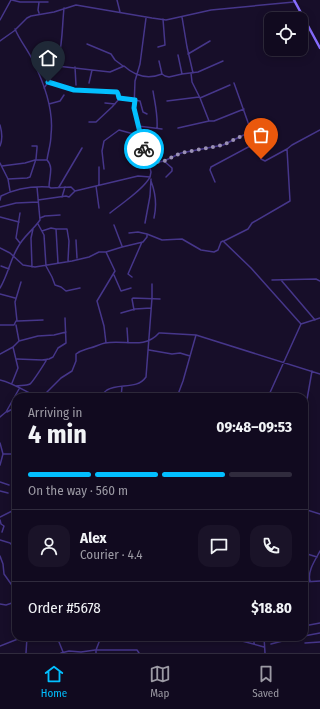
<!DOCTYPE html>
<html lang="en">
<head>
<meta charset="utf-8">
<style>
  :root { --surface:#110a1f; --page:#1a1328; --text:#f1f3f6; --muted:#9c9aa4; --line:#302b3d; --accent:#02bfff }
  body { margin:0; font-family:"Fira Sans Condensed",sans-serif; background:var(--page); color:var(--text); height:100vh; display:flex; flex-direction:column; font-size:15px; white-space:nowrap }
  * { box-sizing:border-box; margin:0 }
  p { font-size:13px; color:var(--muted) }
  .icon { flex:none; width:22px; height:22px; fill:none; stroke:currentColor; stroke-width:2; stroke-linecap:round; stroke-linejoin:round }
  .map { position:relative; flex:1; overflow:hidden }
  .sheet { position:absolute; left:12px; top:393px; width:296px; height:248px; display:flex; flex-direction:column; background:var(--surface); border-radius:12px; box-shadow:0 2px 10px #0003,0 0 0 1px var(--line) }
  .sheet>* { flex:none }
  .tools { position:absolute; left:264px; top:12px; display:grid; gap:8px }
  .tools a { display:grid; place-items:center; width:44px; height:44px; border-radius:8px; background:var(--surface); box-shadow:0 2px 10px #0003,0 0 0 1px var(--line); font-size:20px }
  .pin { position:absolute; display:grid; place-items:center; width:34px; height:34px; color:#fff; margin:-41px -17px; border-radius:50% 50% 50% 0; rotate:-45deg; box-shadow:0 0 4px #0007 }
  .pin .icon { rotate:45deg }
  .courier { position:absolute; display:grid; place-items:center; width:40px; height:40px; margin:-20px; border:3px solid #02bfff; border-radius:50%; background:#fff; color:#222; box-shadow:0 1px 5px #0007 }
  .head em { font-style:normal; font-weight:700 }
  .head div { display:flex; flex-direction:column-reverse }
  .head { display:flex; align-items:center; justify-content:space-between; height:68px; padding:0 16px }
  h1 { font-size:26px; font-weight:700; line-height:30px }
  .bar { display:grid; grid-template-columns:repeat(4,1fr); gap:6px 4px; align-content:center; height:48px; padding:0 16px }
  .bar i { height:5px; border-radius:3px; background:var(--line) }
  .bar .current { background:var(--accent) }
  .bar p { grid-column:span 4 }
  .line { display:flex; align-items:center; gap:10px; padding:0 16px; border-top:1px solid var(--line) }
  .line div { flex:1 }
  .round { display:grid; place-items:center; flex:none; width:42px; height:42px; border-radius:12px; background:var(--page) }
  .tabs { display:flex; justify-content:space-around; align-items:center; height:56px; border-top:1px solid var(--line); background:var(--surface); font-size:11px; color:var(--muted) }
  .tabs a { display:grid; justify-items:center; gap:2px }
  .tabs .current { color:var(--accent) }
  .map>svg:first-child { display:block }
</style>
</head>
<body>
<div class="map">
<svg width="320" height="653" viewBox="0 0 320 653">
  <rect width="100%" height="100%" fill="#170e29"/>
  <g fill="none" stroke-linecap="round" stroke-linejoin="round">
    <!-- minor -->
    <path stroke="#46368a" stroke-width="1.5" d="M12,0L20,2H48
      M117,0L120,12
      M39,2L38,10L39,13
      M182,17L187,47L193,73
      M0,20L11,0
      M15,29C20,41 28,50 33,61C44,83 54,110 51,135C51,144 48,152 47,160C54,167 49,177 49,187
      M0,41L14,31L27,18L31,16L54,12L76,5L152,18L166,20L211,10L294,2
      M87,44L111,54L115,60L123,66
      M158,47L165,45L163,19
      M188,54L210,41
      M178,55L182,74
      M159,61L162,74L165,76L169,77L182,74L198,72L223,61
      M57,66L92,70
      M75,67L76,85
      M191,73L192,82L200,98L209,121H214L244,109
      M49,83L74,90L117,92L118,94L119,98
      M89,83L92,70L110,72L124,66C135,76 147,80 162,74
      M234,83L261,159L265,161L287,149
      M44,88C64,63 61,37 64,8
      M153,91C155,104 158,115 157,128
      M200,98L230,85
      M167,101L199,97
      M105,103L115,104
      M49,104L60,101L64,95
      M89,122H96L112,107L120,98L140,101L143,112L147,114
      M0,125C2,132 3,139 0,146
      M138,126L162,129
      M178,128L209,121
      M147,159L159,162L164,161L181,153L223,145L252,131
      M164,161L172,168V171L166,177
      M0,163L8,179L10,191
      M2,166L25,163L35,160H47
      M99,167V185
      M104,169L102,151L104,141L119,130L141,136
      M8,179L27,178L30,177L36,159L37,148V146H32
      M151,181C156,194 157,205 154,218
      M215,182L210,170L211,167L256,143
      M96,186L99,208
      M59,187L82,148
      M62,197L65,187
      M0,200L1,196C15,189 33,186 49,187L51,188L71,187L75,191
      M38,200L66,196L69,197L75,191L138,176L150,177L151,172L134,108L135,81L140,64L146,18
      M0,207L16,203L38,202
      M110,213C121,204 144,189 150,177
      M0,217L19,222
      M40,218L45,216L60,215
      M145,223L150,196L151,179
      M38,224L44,235L46,266L52,277L55,285L61,287L66,291L80,288
      M114,225L122,246
      M56,229H67L69,241L68,261
      M42,231L51,228L56,229L58,263
      M129,233L138,232L147,234
      M76,240L77,258
      M224,241L248,229L252,223L290,201L287,149L292,145L320,130
      M20,243L16,238L20,213
      M0,248L10,253L23,265L35,267L72,261L89,257L99,252H106L122,247L143,242L147,237V234L162,240L182,239L201,250L214,252L218,250L221,242L223,241L251,268L301,324
      M106,252L115,271L97,301L104,326L106,343
      M1,266L9,269
      M32,267L31,238L33,229
      M114,275L121,291L131,288
      M132,277L128,274L142,242
      M272,280L316,279L320,281
      M281,280L315,320
      M0,288C8,275 10,260 18,247C23,237 33,230 40,220L37,187
      M0,294L15,298
      M134,310L132,299L133,298L160,299
      M121,313L135,309L151,308
      M17,321L15,302L21,282
      M0,325H14L16,321H18L43,320
      M16,325L19,341
      M127,328L128,343
      M149,350L172,354L180,353L190,356
      M0,354L13,347L19,341L38,336L54,335L66,332
      M17,359L42,360L49,359L53,357L58,348L66,343L65,318
      M0,380C13,383 25,391 37,397
      M12,383L18,368L13,347
      M16,386C20,385 26,386 30,384C32,383 45,363 47,359
      M40,397L45,394L61,378L72,371L76,361V354C81,350 84,350 90,348C95,347 100,344 105,343C124,339 144,350 159,333H161L196,335
      M100,397C102,395 104,392 107,390C119,383 137,390 146,377L152,298V284
      M121,397L122,387
      M177,397L183,381L196,335L320,374
      M268,397L301,324L320,318
      M306,405L312,371
      M7,412L16,407
      M0,417L6,412L19,389
      M0,443L3,454L0,465
      M3,454H16
      M14,480L15,454
      M0,482L9,485
      M0,491L8,493
      M304,509L320,514
      M0,517L16,509
      M0,520L1,524L4,526L2,532
      M0,540L10,543L16,549
      M304,553L317,557
      M0,556L3,564L4,574L16,591
      M310,581C307,571 316,559 320,551
      M304,582L320,581
      M0,604L6,605L12,603L16,596
      M304,626L320,623
      M304,636L320,633
      M57,637L63,652
      M227,637L264,647
      M264,637L265,653
      M305,643L320,642
      M254,644V637
      M271,644L298,637
      M0,646L23,637
      M26,653L27,637
      M61,653L69,651L81,652L95,650H137L139,653
      M96,653V650L101,637"/>
    <!-- secondary -->
    <path stroke="#876dff" stroke-width="2.5" d="M294,0L320,48"/>
  </g>
  <g fill="none" stroke-linecap="round" stroke-linejoin="round">
    <!-- done -->
    <path stroke="#9a90b4" stroke-width="4" stroke-dasharray="0 7.2" d="M144,149L146,158L159,162L164,161L181,153L223,145L252,131L261,159"/>
    <!-- route -->
    <path stroke="#02bfff" stroke-width="5" d="M48,82L74,90L117,92L118,94L119,98L135,100L134,108L144,149"/>
  </g>
</svg>
<div class="tools">
<a><svg class="icon" aria-label="locate" viewBox="0 0 24 24"><circle cx="12" cy="12" r="6"/><path d="M12 2v4M12 18v4M2 12h4M18 12h4"/></svg></a>
</div>
<div class="pin" style="left:261px;top:159px;background:#ea580c"><svg class="icon" aria-label="bag" viewBox="0 0 24 24"><path d="M5 8h14l-1 12H6zM9 8a3 3 0 0 1 6 0"/></svg></div>
<div class="pin" style="left:48px;top:82px;background:#1f2937"><svg class="icon" aria-label="home" viewBox="0 0 24 24"><path d="M3 11l9-7 9 7M6 9v11h12V9"/></svg></div>
<div class="courier" style="left:144px;top:149px"><svg class="icon" aria-label="bike" viewBox="0 0 24 24"><circle cx="6" cy="16" r="4"/><circle cx="18" cy="16" r="4"/><path d="M6 16l4-8h5l3 8M10 8l3 8H6M13 5h3"/></svg></div>
<section class="sheet">
<div class="head"><div><h1>4 min</h1><p>Arriving in</p></div><em>09:48–09:53</em></div>
<div class="bar"><i class="current"></i><i class="current"></i><i class="current"></i><i></i><p>On the way · 560 m</p></div>
<div class="line" style="height:72px"><a class="round"><svg class="icon" aria-label="person" viewBox="0 0 24 24"><circle cx="12" cy="8" r="4"/><path d="M4 21q1-7 8-7t8 7"/></svg></a><div><b>Alex</b><p>Courier · 4.4</p></div><a class="round"><svg class="icon" aria-label="chat" viewBox="0 0 24 24"><path d="M4 5h16v11H9l-5 4z"/></svg></a><a class="round"><svg class="icon" aria-label="phone" viewBox="0 0 24 24"><path d="M5 4h4l2 5-3 2q2 4 5 5l2-3 5 2v4C11 20 4 13 5 4z"/></svg></a></div>
<div class="line" style="height:52px"><div>Order #5678</div><b>$18.80</b></div>
</section>
</div>
<nav class="tabs">
<a class="current"><svg class="icon" aria-label="home" viewBox="0 0 24 24"><path d="M3 11l9-7 9 7M6 9v11h12V9"/></svg>Home</a>
<a><svg class="icon" aria-label="map" viewBox="0 0 24 24"><path d="M3 6l6-2 6 2 6-2v14l-6 2-6-2-6 2zM9 4v14M15 6v14"/></svg>Map</a>
<a><svg class="icon" aria-label="saved" viewBox="0 0 24 24"><path d="M7 4h10v16l-5-4-5 4z"/></svg>Saved</a>
</nav>
</body>
</html>
